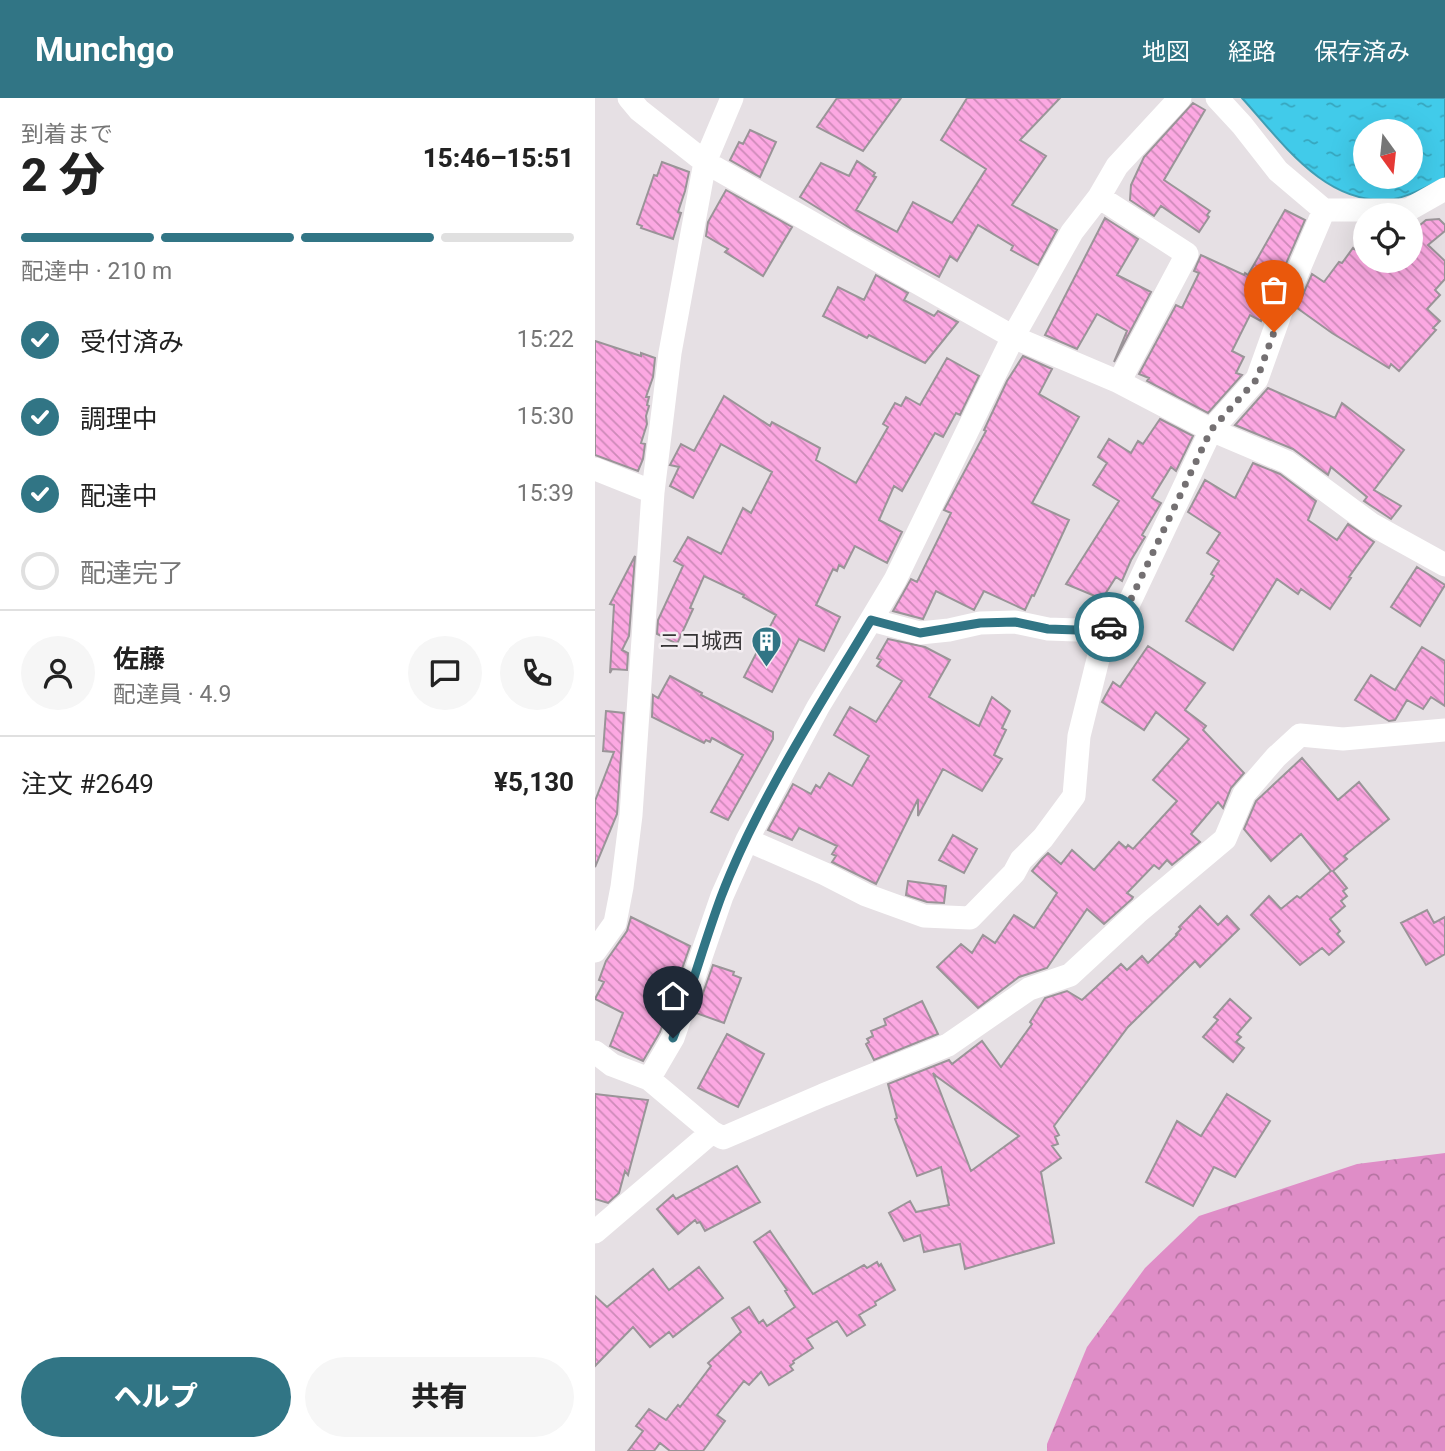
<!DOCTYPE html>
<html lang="ja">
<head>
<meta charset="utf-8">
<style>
  :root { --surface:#fff; --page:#f6f6f6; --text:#222; --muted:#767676; --line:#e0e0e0; --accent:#317585 }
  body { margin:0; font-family:Roboto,"Noto Sans JP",sans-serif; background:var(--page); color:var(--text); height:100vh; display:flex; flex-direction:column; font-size:26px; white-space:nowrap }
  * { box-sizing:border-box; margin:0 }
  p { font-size:23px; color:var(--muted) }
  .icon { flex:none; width:38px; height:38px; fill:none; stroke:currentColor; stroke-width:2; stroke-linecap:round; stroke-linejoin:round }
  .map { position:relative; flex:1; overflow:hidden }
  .panel { display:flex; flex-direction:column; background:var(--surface); width:595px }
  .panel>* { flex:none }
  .needle { width:46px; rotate:165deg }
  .buttons { position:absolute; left:758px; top:21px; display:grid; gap:14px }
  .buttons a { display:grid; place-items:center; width:70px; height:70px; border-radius:50%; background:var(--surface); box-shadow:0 7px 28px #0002; font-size:35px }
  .pin { position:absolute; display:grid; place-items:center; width:60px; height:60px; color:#fff; margin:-72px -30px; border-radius:50% 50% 50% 0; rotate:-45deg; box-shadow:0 0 7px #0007 }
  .pin .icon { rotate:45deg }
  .courier { position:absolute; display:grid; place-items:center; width:70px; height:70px; margin:-35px; border:5px solid #317585; border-radius:50%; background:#fff; color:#222; box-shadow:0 2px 9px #0007 }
  .overview em { font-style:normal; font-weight:800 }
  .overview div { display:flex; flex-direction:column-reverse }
  .overview { display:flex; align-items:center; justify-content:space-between; height:119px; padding:0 21px }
  h1 { font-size:46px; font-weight:800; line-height:52px }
  .bar { display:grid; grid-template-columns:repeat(4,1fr); gap:10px 7px; align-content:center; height:84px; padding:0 21px }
  .bar i { height:9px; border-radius:5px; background:var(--line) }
  .bar .selected { background:var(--accent) }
  .bar p { grid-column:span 4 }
  .line { display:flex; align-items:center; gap:18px; padding:0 21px; border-top:2px solid var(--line) }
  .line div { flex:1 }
  .round { display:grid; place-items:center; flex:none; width:74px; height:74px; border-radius:37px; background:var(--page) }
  ol { padding:0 21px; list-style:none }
  li { display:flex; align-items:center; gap:21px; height:77px }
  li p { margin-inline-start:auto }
  li .icon { padding:7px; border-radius:50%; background:var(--accent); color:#fff; stroke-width:4 }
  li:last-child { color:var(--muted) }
  li i { width:38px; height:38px; border:4px solid var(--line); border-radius:50% }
  .button { display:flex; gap:14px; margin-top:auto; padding:14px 21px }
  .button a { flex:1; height:80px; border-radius:42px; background:var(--accent); color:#fff; font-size:28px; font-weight:800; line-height:80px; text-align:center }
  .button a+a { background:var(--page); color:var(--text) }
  header { display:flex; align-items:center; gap:42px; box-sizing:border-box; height:98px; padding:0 35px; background:var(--accent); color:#fff }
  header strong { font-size:33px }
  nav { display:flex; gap:38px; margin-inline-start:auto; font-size:24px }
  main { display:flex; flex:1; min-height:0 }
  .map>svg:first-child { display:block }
</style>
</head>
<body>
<header>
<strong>Munchgo</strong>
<nav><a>地図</a><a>経路</a><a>保存済み</a></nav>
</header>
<main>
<section class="panel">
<div class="overview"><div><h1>2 分</h1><p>到着まで</p></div><em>15:46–15:51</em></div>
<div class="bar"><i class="selected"></i><i class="selected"></i><i class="selected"></i><i></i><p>配達中 · 210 m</p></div>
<ol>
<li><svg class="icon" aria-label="check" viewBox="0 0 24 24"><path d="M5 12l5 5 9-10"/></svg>受付済み<p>15:22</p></li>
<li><svg class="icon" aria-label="check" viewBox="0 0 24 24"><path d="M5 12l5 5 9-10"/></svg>調理中<p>15:30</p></li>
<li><svg class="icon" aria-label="check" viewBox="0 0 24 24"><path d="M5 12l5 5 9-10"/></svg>配達中<p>15:39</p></li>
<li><i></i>配達完了</li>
</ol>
<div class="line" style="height:126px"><a class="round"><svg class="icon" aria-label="person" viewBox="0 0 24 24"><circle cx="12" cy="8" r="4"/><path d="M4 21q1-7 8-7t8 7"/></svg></a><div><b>佐藤</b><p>配達員 · 4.9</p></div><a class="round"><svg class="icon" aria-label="chat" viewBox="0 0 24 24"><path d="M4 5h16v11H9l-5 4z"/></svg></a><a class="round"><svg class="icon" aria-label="phone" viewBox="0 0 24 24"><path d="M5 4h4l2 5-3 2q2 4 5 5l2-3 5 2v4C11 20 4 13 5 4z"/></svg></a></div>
<div class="line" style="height:91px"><div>注文 #2649</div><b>¥5,130</b></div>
<div class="button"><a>ヘルプ</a><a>共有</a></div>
</section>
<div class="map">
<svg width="850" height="1353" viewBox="0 0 850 1353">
  <defs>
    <pattern id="forest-crowns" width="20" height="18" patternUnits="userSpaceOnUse" patternTransform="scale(1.75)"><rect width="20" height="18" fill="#df8dc7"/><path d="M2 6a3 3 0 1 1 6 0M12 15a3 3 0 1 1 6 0" fill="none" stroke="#b674a2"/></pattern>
    <pattern id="water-ripples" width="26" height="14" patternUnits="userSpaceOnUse" patternTransform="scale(1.75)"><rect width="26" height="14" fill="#41cbea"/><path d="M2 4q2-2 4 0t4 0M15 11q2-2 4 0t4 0" fill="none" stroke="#37a6be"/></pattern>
    <pattern id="building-back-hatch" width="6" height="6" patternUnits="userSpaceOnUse" patternTransform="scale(1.75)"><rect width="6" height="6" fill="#fca8e2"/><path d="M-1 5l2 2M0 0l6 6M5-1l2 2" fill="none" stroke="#cd8ab8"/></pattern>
  </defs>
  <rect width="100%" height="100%" fill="#e6e0e4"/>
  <!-- forest -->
  <path fill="url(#forest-crowns)" d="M850,1055V1353H452V1346L492,1249L550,1170L604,1118L762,1066Z"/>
  <!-- water -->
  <path fill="url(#water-ripples)" stroke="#3e9eb4" stroke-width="2" fill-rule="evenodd" d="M647,0H850V80C835,87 816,98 799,101C731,110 687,44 647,0ZM770,33H816V79H770Z"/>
  <!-- building -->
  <path fill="url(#building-back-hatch)" stroke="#9a9498" stroke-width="2" fill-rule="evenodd" d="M242,0H306L268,53L222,29Z
    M372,0H465L425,42L451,58L417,107L462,132L443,167L416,152L418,148L383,127L362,163L355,158L344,179L258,132L205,99L226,65L254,78L262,63L280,75L278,78L281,79L261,112L302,134L318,104L357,125L391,71L346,42Z
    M598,5L610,12L569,82L615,113L612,117L614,119L604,134L566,108L559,118L535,102L536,87L549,59Z
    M155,32L181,44L165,79L135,62L144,44L148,46Z
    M67,64L94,74L90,93L83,114L86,115L78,141L46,130L47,128L42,126L59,77L62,78Z
    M131,92L197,129L168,178L130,154L133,151L111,138L113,124Z
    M690,112L710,122L666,223L655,217L637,253L649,259L641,275L647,277L613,315L552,283L554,280L544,276L581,207L587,210L604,175L599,173L606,157L649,177L650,175L653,177Z
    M510,120L543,141L522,177L556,194L519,264L532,233L502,216L482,251L450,237Z
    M844,121L850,127V133L833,147L850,163V181L840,192L845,197L832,211L845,223L838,230L841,232L804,273L796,266L794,270L737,235L702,210L717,176L729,184L744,164L747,165L758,150L770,159V163H816V130L818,133L831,122Z
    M281,177L313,195L309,202L339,218L343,213L363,224L330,265L274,237L272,240L228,218L243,189L269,202Z
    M0,243L46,258V255L60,260L58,279L51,299H54L52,307L54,308L51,318L52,326L46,345L50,346L48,361L43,373L0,357Z
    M428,258L457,271L444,296L484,319L437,405L474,422L439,498L437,497L430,512L389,493L379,512L341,493L328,521L298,513L316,481L322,484L356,415L349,412L391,333L389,332L412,283Z
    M352,260L384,278L365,317L361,315L348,339L340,335L307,393L299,388L284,422L307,434L292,465L260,448L249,470L244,467L242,473L238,471L221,507L245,519L229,553L204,541L177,594L149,579L181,517L148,499L149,497L109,478L95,510L98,511L82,546L62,536L63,522L88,468L79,463L93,439L126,456L148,410L156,415L177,374L126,346L98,400L75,388L84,369L75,367L86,346L99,353L129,298L175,328L177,324L225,350L221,362L261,385L293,329L288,326L300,305L306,308L311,299L325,307Z
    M673,290L740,320L747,305L809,352L779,392L806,408L796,421L769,403L772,399L736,369L733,377L698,351L640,327Z
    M565,321L598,338L581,373L576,369L557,400L566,405L547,437L550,439L536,462L527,483L521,479L507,501L471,486L524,403L498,387L512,365L503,359L514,341L536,355L543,343L548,346Z
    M658,365L685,376L721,403L713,422L742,442L753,426L779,444L754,479L756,480L735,511L706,491L703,496L682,481L638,552L591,523L619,478L616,476L624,463L612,455L625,435L593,414L610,382L640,400Z
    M40,458L34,538L27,552L33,555L32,572L17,571L15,575L19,507L15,506Z
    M822,469L850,487L825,528L796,509Z
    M293,541L330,549L355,562L334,599L384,628L397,599L415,613L407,630L411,632L399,657L407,661L387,693L348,671L323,718V701L281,786L237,764L241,758L237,756L242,748L204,730L197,742L173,732L198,686L216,696L221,687L225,690L234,675L257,688L274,658L239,637L255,609L281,624L307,583L282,568L286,562L282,560Z
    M553,548L610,585L590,612L611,628L608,632L649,675L636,690L628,710L623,704L596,736L605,744L577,767L572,762L564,771L559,767L532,795L538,799L537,801L509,826L492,811L452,870L424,879L383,910L342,869L366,846L377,855L388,837L400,845L419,817L439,830L462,795L437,773L447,761L453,755L466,766L477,752L499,772L524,744L531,750L533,747L538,751L582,703L558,682L594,641L561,614L549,632L507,604L518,584L525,589Z
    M827,549L850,563V608L836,599L828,611L812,602L800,622L794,623L760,602L776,577L800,592Z
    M75,578L107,595L106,597L178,634V641L133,722L116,714L148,657L117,640L115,644L111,642L109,645L57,619L58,597L63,600Z
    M11,613L29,615L22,716L0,769V703L19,654L8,653Z
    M707,660L743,702L764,684L794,721L749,758L752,761L738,773L752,790L748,793L752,798L746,803L750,808L735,821L745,833L742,836L749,844L734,857L727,850L705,867L656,817L674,798L686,811L702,798L705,800L736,773L706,736L676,763L649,731L661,703Z
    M358,737L382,751L369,775L344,762Z
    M313,783L351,788L349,805L332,804L311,797Z
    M605,808L623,827L632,818L644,831L605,869L600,863L533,929L459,1028L464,1037L460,1039L463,1046L457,1048L466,1060L446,1074L459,1145L370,1171L365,1146L329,1154L325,1137L309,1143L294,1115L315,1103L321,1114L354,1107L346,1069L322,1078L300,1021L302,1020L293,986L354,962L357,966L387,943L406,969L437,926L435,924L450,900L472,893L487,902L526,866L532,872L547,858L553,865L582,837L581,836L586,831L584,829ZM338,975L341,978L424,1038L376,1073Z
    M832,812L839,825L850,819V856L831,867L806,825Z
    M36,819L95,848L65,934L48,963L15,948L28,915L0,901L9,884L4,882L11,863L32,833Z
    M118,867L139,874L138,877L146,880L129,925L101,915Z
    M635,901L656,920L642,936L646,939L641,944L649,950L638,964L608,939L623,922L619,919Z
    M327,903L343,936L279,962L271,946L274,944L272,941L278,938L276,933L291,927L289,921Z
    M132,936L169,956L143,1009L103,990Z
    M0,996L53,1002L33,1077L30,1073L24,1095L13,1105L0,1101Z
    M632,996L675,1023L640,1079L619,1069L598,1108L551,1084L582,1023L606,1038Z
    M142,1068L165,1104L110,1133L105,1124L102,1125L100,1122L83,1136L62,1111L78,1097L81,1101Z
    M175,1133L218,1196L269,1167L272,1170L282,1164L284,1168L286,1166L300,1192L280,1204L281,1207L264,1217L270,1227L252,1238L242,1223L212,1241L218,1250L198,1263L199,1265L195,1268L198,1272L174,1287L166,1274L154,1287L149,1283L122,1317L130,1323L108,1353H75L65,1345L59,1353H33L48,1333L41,1328L54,1311L71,1322L83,1307L85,1309L116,1268L113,1265L146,1234L137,1220L154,1209L164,1225L168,1222L172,1228L200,1209L190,1193L192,1192L159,1144Z
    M104,1169L128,1200L78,1239L74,1234L55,1249L38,1229L0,1268V1198L12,1209L58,1171L74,1192Z"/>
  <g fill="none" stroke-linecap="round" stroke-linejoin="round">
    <!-- minor -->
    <path stroke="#fff" stroke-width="23" d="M34,0L44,12L110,64L418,239L524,284L616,332L692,364L776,426L850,467
      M585,0L522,68L504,99L477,134L418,239L300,482L276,522L325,535L354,532L385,525L420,524L453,531L510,533L527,520L616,332L662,281L687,211L729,112
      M622,0L647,27L683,73L729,112H813L850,91
      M504,99L592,156L524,284
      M0,371L58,394
      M152,742L230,776L271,797L329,818L375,820L419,775L426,762L448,740L479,698L484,638L510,533
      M0,853L20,825L27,789L36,717L58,394L75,255L110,64L137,0
      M0,954L17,967L54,981L78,940L127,798L152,742L223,609L276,522
      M54,981L117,1034L128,1040L228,997L353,947L434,891L475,877L542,815L630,741L649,696L681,659L705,637L748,641L850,632
      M0,1134L117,1034"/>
  </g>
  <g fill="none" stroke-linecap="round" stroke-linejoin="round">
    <!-- done -->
    <path stroke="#747072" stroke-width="7" stroke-dasharray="0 12.6" d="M514,529L527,520L616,332L662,281L679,234"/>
    <!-- route -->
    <path stroke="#317585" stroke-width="9" d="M78,940C96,893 109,845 126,799C162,704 224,609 276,522L325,535L385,525L420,524L453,531L510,533L514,529"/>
  </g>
  <!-- icons -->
  <defs>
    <symbol id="building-pin" viewBox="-11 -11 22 30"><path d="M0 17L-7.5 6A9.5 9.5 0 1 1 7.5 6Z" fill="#317585" stroke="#f3edf1"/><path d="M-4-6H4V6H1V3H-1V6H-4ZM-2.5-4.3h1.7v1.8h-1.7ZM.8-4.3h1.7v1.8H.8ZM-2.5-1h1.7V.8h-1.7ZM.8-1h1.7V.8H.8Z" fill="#fff"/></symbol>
  </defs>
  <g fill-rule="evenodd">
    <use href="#building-pin" x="154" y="526" width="35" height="47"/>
  </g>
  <g text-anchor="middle" stroke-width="5" stroke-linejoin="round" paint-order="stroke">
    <!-- poi labels -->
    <g font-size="21" fill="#363435" stroke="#f3edf1" text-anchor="end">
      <text x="148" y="550">ニコ城西</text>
    </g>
  </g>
</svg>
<div class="buttons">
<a><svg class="needle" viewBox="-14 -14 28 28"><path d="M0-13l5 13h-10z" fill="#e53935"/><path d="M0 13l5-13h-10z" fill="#767676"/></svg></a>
<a><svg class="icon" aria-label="locate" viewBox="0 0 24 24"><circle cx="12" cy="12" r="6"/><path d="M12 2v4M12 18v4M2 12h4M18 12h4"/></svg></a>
</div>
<div class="pin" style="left:679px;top:234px;background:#ea580c"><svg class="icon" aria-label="bag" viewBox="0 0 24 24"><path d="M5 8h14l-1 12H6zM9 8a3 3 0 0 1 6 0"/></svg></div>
<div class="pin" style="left:78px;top:940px;background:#1f2937"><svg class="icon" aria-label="home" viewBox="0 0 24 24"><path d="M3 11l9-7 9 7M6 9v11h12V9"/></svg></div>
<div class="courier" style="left:514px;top:529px"><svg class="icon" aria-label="car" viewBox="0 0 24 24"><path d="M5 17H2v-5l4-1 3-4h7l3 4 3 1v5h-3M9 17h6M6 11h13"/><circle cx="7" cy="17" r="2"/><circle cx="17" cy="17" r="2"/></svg></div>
</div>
</main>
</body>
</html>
